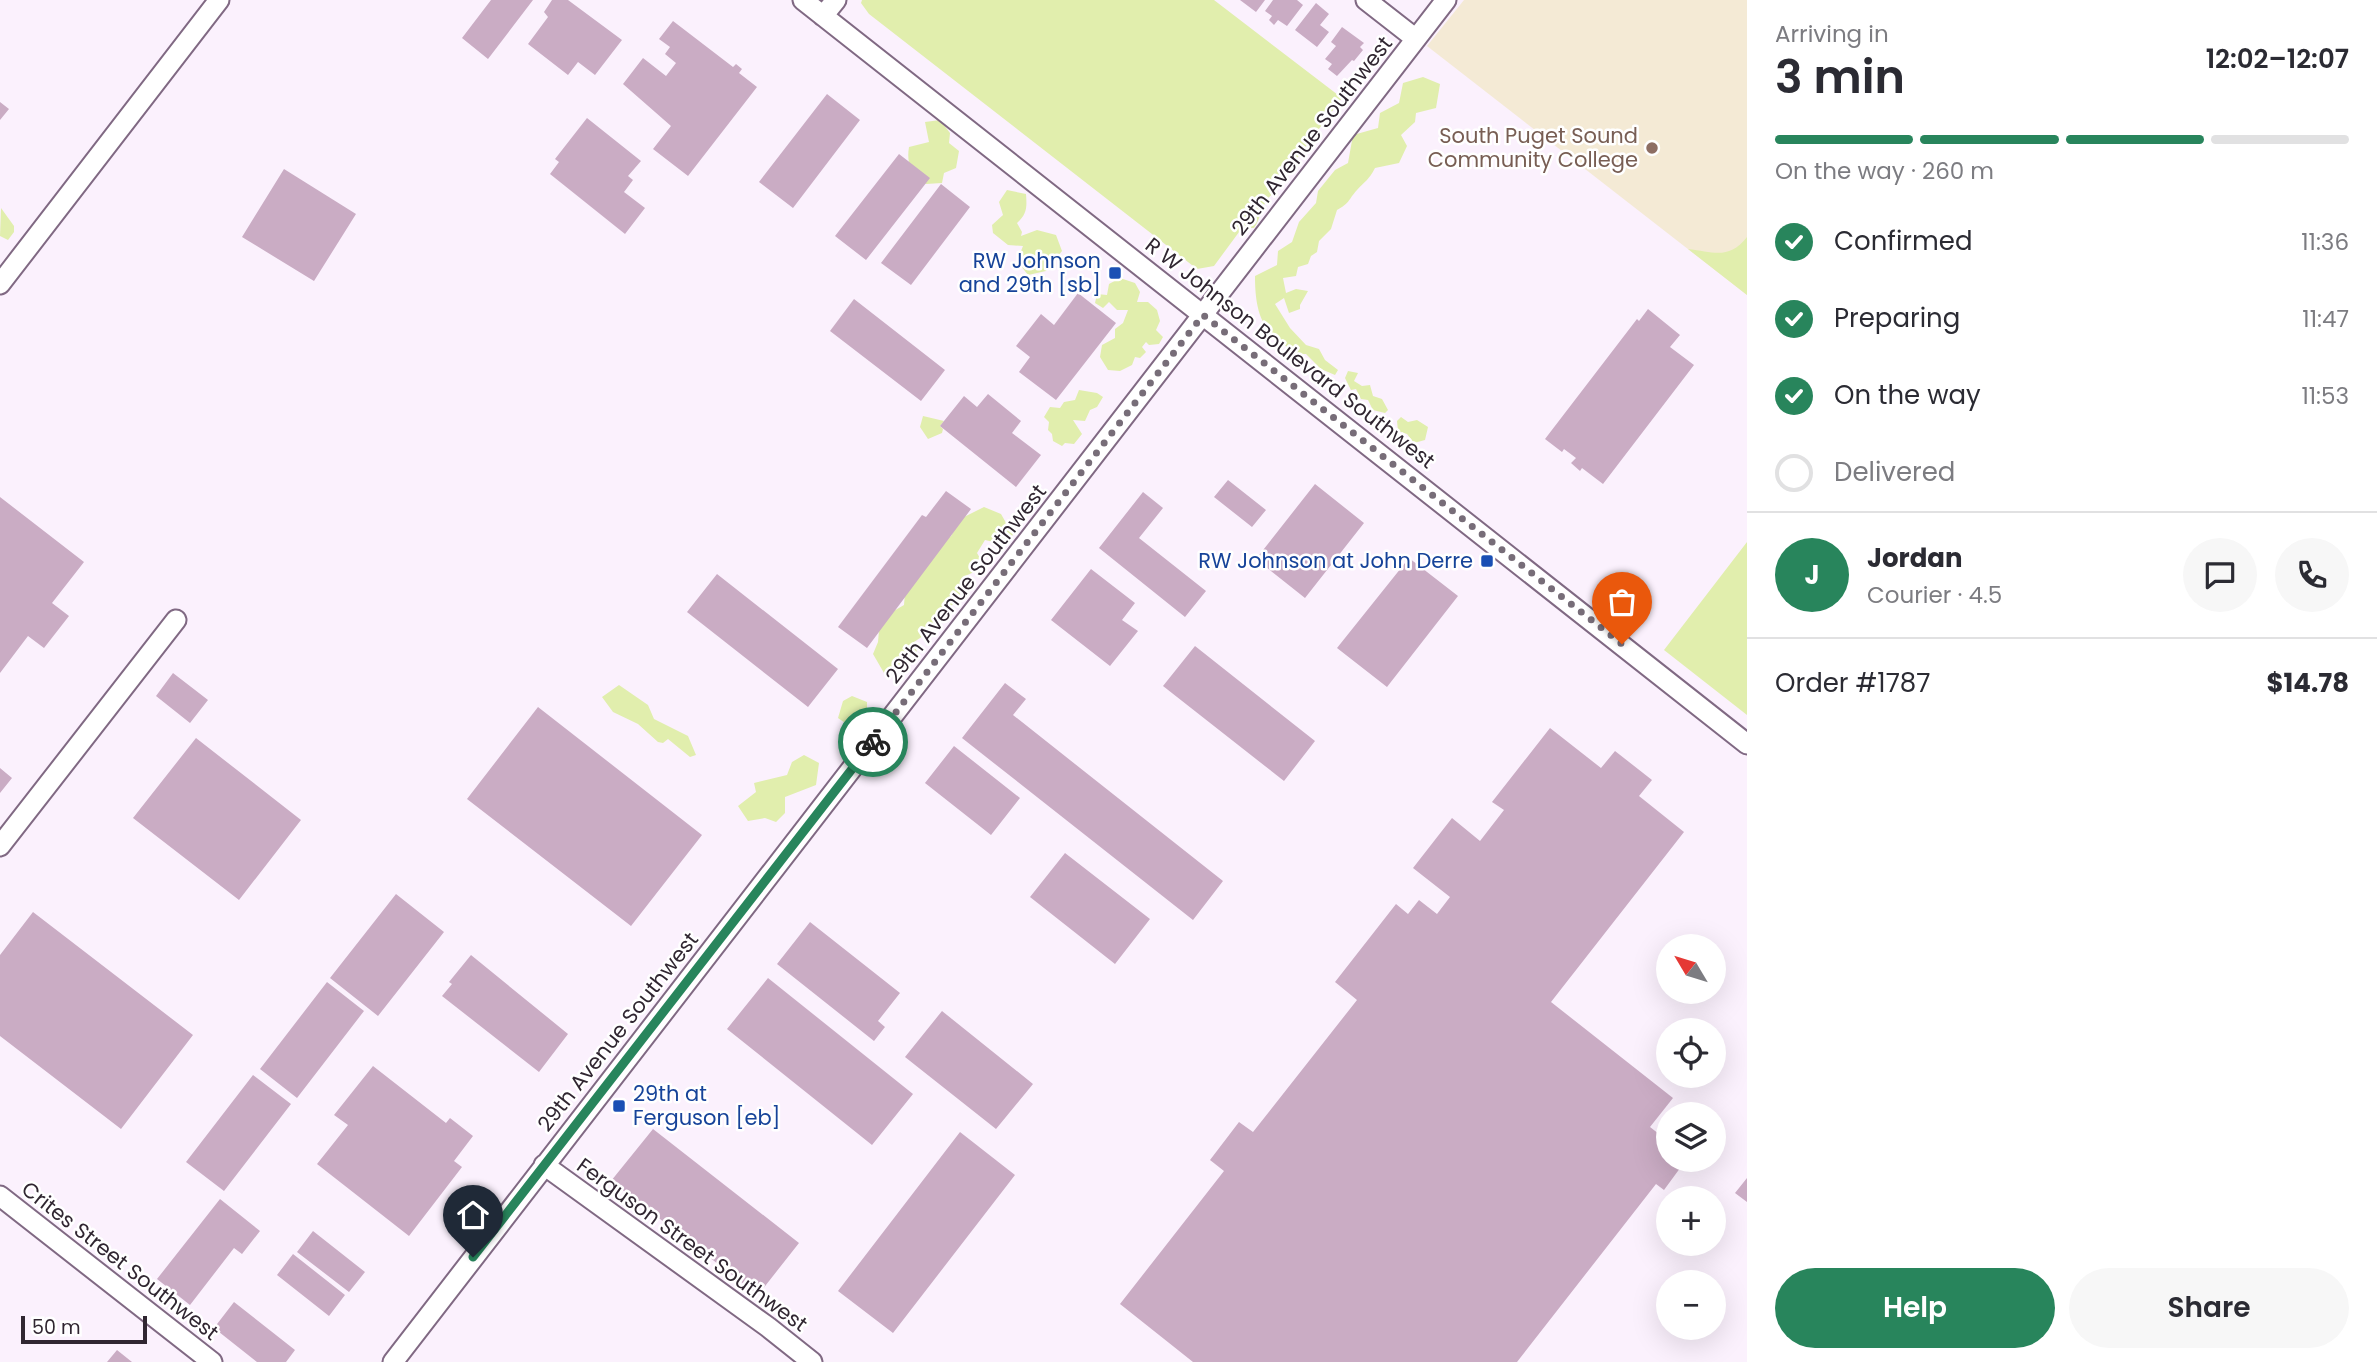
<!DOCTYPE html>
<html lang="en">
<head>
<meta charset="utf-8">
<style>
  :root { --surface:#fff; --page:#f7f7f7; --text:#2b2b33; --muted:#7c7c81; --line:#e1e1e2; --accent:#28855c }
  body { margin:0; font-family:Poppins,sans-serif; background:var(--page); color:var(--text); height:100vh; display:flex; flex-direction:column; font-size:26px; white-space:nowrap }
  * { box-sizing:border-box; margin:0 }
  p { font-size:23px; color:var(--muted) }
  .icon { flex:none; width:38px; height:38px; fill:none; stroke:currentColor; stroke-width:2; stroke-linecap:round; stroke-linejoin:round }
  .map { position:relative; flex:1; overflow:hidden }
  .sheet { display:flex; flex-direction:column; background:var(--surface); width:630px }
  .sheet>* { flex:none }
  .needle { width:46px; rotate:308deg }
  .controls { position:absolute; left:1656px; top:934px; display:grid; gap:14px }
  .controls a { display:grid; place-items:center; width:70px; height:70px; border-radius:50%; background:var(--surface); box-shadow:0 7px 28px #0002; font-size:35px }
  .scale { position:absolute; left:21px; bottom:18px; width:126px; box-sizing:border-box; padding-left:7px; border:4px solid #302631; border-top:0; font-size:19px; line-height:24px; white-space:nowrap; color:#302631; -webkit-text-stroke:5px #fff; paint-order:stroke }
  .pin { position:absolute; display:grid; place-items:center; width:60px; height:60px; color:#fff; margin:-72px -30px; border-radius:50% 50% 50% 0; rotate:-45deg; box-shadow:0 0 7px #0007 }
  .pin .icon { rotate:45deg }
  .courier { position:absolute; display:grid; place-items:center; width:70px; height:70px; margin:-35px; border:5px solid #28855c; border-radius:50%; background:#fff; color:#222; box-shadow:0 2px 9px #0007 }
  .summary em { font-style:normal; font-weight:600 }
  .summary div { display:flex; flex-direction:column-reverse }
  .summary { display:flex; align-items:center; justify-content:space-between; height:119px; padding:0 28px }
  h1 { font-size:46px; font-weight:600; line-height:52px }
  .bar { display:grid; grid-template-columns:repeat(4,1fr); gap:10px 7px; align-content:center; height:84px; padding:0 28px }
  .bar i { height:9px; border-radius:5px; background:var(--line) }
  .bar .on { background:var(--accent) }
  .bar p { grid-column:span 4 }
  .line { display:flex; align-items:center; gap:18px; padding:0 28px; border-top:2px solid var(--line) }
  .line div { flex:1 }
  .round { display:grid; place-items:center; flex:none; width:74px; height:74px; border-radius:37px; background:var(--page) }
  ol { padding:0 28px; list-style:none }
  li { display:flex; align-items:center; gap:21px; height:77px }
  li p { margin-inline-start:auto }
  li .icon { padding:7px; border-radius:50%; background:var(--accent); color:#fff; stroke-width:4 }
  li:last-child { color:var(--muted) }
  li i { width:38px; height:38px; border:4px solid var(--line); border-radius:50% }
  .button { display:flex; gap:14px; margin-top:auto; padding:14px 28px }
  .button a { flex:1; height:80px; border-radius:42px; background:var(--accent); color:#fff; font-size:28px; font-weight:600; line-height:80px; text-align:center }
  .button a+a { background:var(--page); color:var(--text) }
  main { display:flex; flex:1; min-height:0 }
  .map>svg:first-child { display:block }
</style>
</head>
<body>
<main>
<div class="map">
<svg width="1747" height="1362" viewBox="0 0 1747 1362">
  <rect width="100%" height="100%" fill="#fbf1fd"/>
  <!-- education -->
  <path fill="#f4ead5" d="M1464,0H1747V295L1427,46Z"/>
  <!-- green -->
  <path fill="#e1eead" d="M862,0H1214L1342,98L1286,173L1281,182L1275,183L1277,191C1261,199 1263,215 1254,228H1242L1214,266L1197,269L869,14L861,3Z
    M1423,77L1440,84L1436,108L1416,113L1415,122L1401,135L1407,146L1399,163L1375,168C1369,180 1365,181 1357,190C1348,200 1350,203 1337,210L1331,229L1319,241L1317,252L1311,256L1308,264L1298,267L1296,276L1283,278L1286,293L1296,289L1308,291L1300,305V309L1289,313L1284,298L1275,304L1290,328L1306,345L1319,349L1325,360L1338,370L1335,375L1321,369L1306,354H1293C1287,346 1281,342 1273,335C1257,321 1255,296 1255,276L1277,265L1278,251L1292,242L1299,222L1316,203L1318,191L1335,170L1348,163L1353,135L1378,128L1380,113L1399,103L1403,83Z
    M940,120L950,133L949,143L959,151L956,168L944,173L942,183L926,184C912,174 906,165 909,147L929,142L925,122Z
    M1007,190L1026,194C1027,207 1027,214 1017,223L1022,232L1021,236L1037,230L1056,235L1062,251L1046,271L1028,275L1017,261L1023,246L1008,245L993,233L992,225L1003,215L999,202Z
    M1,208L14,226V232L8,240L0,236Z
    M1747,237V295L1688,249C1714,252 1729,260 1747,237Z
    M1120,278L1135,283L1140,292L1137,302H1148L1157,310L1160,321L1156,330L1163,337L1159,344L1149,345L1146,342L1142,347L1146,352L1140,358L1135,357L1132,365L1120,371L1108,370L1100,357L1102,345L1115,338V329L1123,323L1128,310H1117L1109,302L1103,308L1095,303L1097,294L1107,295L1109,284Z
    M1348,371L1358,373L1354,381L1362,386L1370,385L1373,396L1382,399L1388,410L1385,413L1373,410L1368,400L1361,399L1356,389L1351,390L1345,378Z
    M1079,390L1097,393L1103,397L1097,407L1090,410L1085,421L1073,420L1082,434L1074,444L1065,443L1062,446L1053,441L1052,434L1048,430L1049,422L1044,417L1050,407L1060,408L1064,402L1075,400Z
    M923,416L944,421L940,426L943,429L942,433L928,439L920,427Z
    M1401,417L1408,422L1417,420L1428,427L1425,440L1414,443L1407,434L1398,431L1397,421Z
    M984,507L1001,514L1013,535L1002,544L985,540L977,553L985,567L963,577L959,600L940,614L932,630L914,642L917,652L908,658L905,669L884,673L873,654L878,642L880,619L904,605L906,580L924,554L951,536L960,519Z
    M1747,542V715L1664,650Z
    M619,685L648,705L654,719L688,736L696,755L690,757L668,739L663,743L658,742L638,724L613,712L602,697Z
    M852,696L867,702V718L848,725L838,718L843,701Z
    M804,755L819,763L816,785L785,797V813L776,822L765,818L748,821L738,806L756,792L754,783L787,775L792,762Z"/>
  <!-- building -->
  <path fill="#caacc4" d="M491,0H533L488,59L462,38Z
    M552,0H568L622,40L595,75L578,62L568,75L528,44L548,17L544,12Z
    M1240,0H1265L1256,12Z
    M1273,0H1297L1303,5L1287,26L1278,20L1274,25L1269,20L1272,16L1265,11Z
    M1316,3L1329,14L1320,25L1329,32L1317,47L1295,30Z
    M673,21L733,67L736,64L742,69L739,73L757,87L688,176L653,149L671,126L623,84L643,58L666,76L676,63L665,54L670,47L659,39Z
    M1342,27L1364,43L1360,47L1363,50L1354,61L1352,60L1337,76L1328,69L1332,64L1325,59L1336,46L1331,42Z
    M827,94L860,120L793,208L759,182Z
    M0,102L9,109L0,120Z
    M587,118L641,161L628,176L633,180L624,192L645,208L625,234L550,174L559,162L555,159Z
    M899,154L930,178L866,260L835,236Z
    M284,169L356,214L314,281L242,237Z
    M941,184L970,207L911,285L881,263Z
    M1078,293L1116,323L1056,400L1019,372L1030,357L1016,346L1041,314L1054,325Z
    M854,299L945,370L921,401L830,331Z
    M1648,309L1680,335L1670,347L1694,365L1603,484L1582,468L1580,471L1571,463L1576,458L1564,449L1562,452L1545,439L1637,319L1639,321Z
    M988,394L1021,421L1012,433L1041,455L1016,487L940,426L964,396L977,407Z
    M1228,480L1266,510L1252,527L1214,497Z
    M1315,484L1364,523L1305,598L1256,559Z
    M946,491L971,509L867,648L838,627L922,515L926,517Z
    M1143,492L1163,508L1139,538L1206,591L1185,617L1099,548Z
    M0,497L84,562L52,603L69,616L44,648L28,636L0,673Z
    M1409,558L1458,596L1387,687L1337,648Z
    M1091,569L1135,603L1122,620L1138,631L1110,666L1051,620Z
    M717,574L838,669L808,707L687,612Z
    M1195,646L1315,741L1284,781L1163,686Z
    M173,673L208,700L190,723L156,696Z
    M1005,683L1026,699L1013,715L1223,881L1193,920L962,738Z
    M538,707L702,835L631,926L467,799Z
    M1550,728L1601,768L1615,751L1652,780L1639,796L1684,832L1551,1002L1673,1098L1650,1127L1668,1141V1160H1686L1664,1190L1656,1184L1517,1362H1193L1120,1304L1224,1171L1210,1160L1239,1122L1253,1132L1357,1000L1335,982L1396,904L1408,914L1419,900L1437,914L1450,897L1413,868L1452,818L1480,841L1504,810L1492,802Z
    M196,738L301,820L239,900L133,818Z
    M954,746L1020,798L991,835L925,783Z
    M0,768L12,778L0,793Z
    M1065,853L1150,919L1115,964L1030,897Z
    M396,894L444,932L378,1016L330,978Z
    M33,912L193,1035L121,1129L0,1036V955Z
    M810,922L900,993L878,1021L885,1027L874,1041L777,964Z
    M471,955L568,1034L539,1072L442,996L452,984L449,982Z
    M768,978L913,1094L872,1145L727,1029Z
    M327,982L364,1011L297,1098L260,1069Z
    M942,1011L1033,1084L996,1129L905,1057Z
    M373,1066L446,1123L450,1118L473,1136L454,1161L462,1167L409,1236L317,1164L348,1125L334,1115Z
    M253,1075L291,1104L224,1191L186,1162Z
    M653,1129L799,1243L758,1295L611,1181Z
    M960,1132L1015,1175L893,1333L838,1291Z
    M1747,1178V1202L1735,1193Z
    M220,1199L260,1231L242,1254L234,1248L190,1305L157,1279Z
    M313,1231L365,1272L349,1292L297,1252Z
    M293,1254L345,1295L329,1316L277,1275Z
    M234,1302L295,1350L286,1362H257L214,1328Z
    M117,1350L132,1362H107Z"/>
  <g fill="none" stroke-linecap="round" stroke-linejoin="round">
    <defs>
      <path id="minor" d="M803,0L1747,744
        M1366,0L1416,39
        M823,16L836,0
        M0,284L219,0
        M0,846L176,620
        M544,1165L768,1327L812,1362
        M0,1196L212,1362
        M393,1362L1446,0"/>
    </defs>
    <!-- minor casing -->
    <use href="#minor" stroke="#806983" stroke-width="23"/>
    <!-- minor -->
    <use href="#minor" stroke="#fff" stroke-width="19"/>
  </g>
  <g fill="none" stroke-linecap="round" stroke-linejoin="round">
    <!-- done -->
    <path stroke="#776d78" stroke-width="7" stroke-dasharray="0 12.6" d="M873,742L1203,315L1622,644"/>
    <!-- route -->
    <path stroke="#28855c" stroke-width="9" d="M473,1257L873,742"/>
  </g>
  <!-- markers -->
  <circle fill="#8d6e63" stroke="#fff" stroke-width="2.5" cx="1652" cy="148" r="7"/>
  <g fill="#1a4fb4" stroke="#fff" stroke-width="2.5">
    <rect x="1108" y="266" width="14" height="14" rx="3.5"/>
    <rect x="1480" y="554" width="14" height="14" rx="3.5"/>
    <rect x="612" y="1099" width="14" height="14" rx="3.5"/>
  </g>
  <g text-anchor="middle" stroke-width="5" stroke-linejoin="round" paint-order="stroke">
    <!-- street labels -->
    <g font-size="21" fill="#302631" stroke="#fff">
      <text transform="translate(1312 136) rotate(-52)" y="7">29th Avenue Southwest</text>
      <text transform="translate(1290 353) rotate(38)" y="7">R W Johnson Boulevard Southwest</text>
      <text transform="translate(966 584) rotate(-52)" y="7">29th Avenue Southwest</text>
      <text transform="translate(618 1032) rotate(-52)" y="7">29th Avenue Southwest</text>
      <text transform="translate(692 1245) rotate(36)" y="7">Ferguson Street Southwest</text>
      <text transform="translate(120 1261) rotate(38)" y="7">Crites Street Southwest</text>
    </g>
    <!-- education labels -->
    <g font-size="21" fill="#785e54" stroke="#fff" text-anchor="end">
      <text x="1638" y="143">South Puget Sound<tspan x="1638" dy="24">Community College</tspan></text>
    </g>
    <!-- transit labels -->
    <g font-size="21" fill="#164399" stroke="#fff" text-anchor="end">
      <text x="1101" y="268">RW Johnson<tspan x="1101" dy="24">and 29th [sb]</tspan></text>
      <text x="1473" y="568">RW Johnson at John Derre</text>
      <text x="633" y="1101" text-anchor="start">29th at<tspan x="633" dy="24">Ferguson [eb]</tspan></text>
    </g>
  </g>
</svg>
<div class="controls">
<a><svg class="needle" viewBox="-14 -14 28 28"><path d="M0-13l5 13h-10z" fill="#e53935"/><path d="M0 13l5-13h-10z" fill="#7c7c81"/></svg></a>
<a><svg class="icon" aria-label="locate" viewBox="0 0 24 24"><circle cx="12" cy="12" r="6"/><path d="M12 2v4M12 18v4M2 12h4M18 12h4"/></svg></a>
<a><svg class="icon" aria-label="layers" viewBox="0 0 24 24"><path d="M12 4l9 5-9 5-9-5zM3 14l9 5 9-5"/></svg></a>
<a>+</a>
<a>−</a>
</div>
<div class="scale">50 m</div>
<div class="pin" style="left:1622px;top:644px;background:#ea580c"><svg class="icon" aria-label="bag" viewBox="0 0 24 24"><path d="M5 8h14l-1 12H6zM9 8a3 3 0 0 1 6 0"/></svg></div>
<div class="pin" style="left:473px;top:1257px;background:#1f2937"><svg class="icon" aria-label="home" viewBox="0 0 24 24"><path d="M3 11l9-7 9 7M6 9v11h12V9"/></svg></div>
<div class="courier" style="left:873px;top:742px"><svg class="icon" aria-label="bike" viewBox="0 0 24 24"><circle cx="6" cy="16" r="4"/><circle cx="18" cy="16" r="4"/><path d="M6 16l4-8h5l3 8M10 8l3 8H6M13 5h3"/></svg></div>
</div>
<section class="sheet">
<div class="summary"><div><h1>3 min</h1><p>Arriving in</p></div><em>12:02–12:07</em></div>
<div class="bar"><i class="on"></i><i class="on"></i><i class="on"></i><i></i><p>On the way · 260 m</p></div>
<ol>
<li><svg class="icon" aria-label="check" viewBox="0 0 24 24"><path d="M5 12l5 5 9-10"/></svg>Confirmed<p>11:36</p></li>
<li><svg class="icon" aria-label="check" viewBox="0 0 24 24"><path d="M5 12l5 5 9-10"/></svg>Preparing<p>11:47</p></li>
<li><svg class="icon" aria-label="check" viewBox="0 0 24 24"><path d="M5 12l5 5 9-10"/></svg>On the way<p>11:53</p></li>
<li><i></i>Delivered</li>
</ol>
<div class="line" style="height:126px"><b class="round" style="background:var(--accent);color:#fff">J</b><div><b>Jordan</b><p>Courier · 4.5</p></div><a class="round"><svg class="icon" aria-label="chat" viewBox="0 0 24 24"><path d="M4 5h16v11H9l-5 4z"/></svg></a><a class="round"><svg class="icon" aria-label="phone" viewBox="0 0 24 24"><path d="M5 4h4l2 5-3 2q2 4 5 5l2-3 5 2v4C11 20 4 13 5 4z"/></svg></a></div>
<div class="line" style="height:91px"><div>Order #1787</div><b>$14.78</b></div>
<div class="button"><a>Help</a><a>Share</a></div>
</section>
</main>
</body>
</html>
